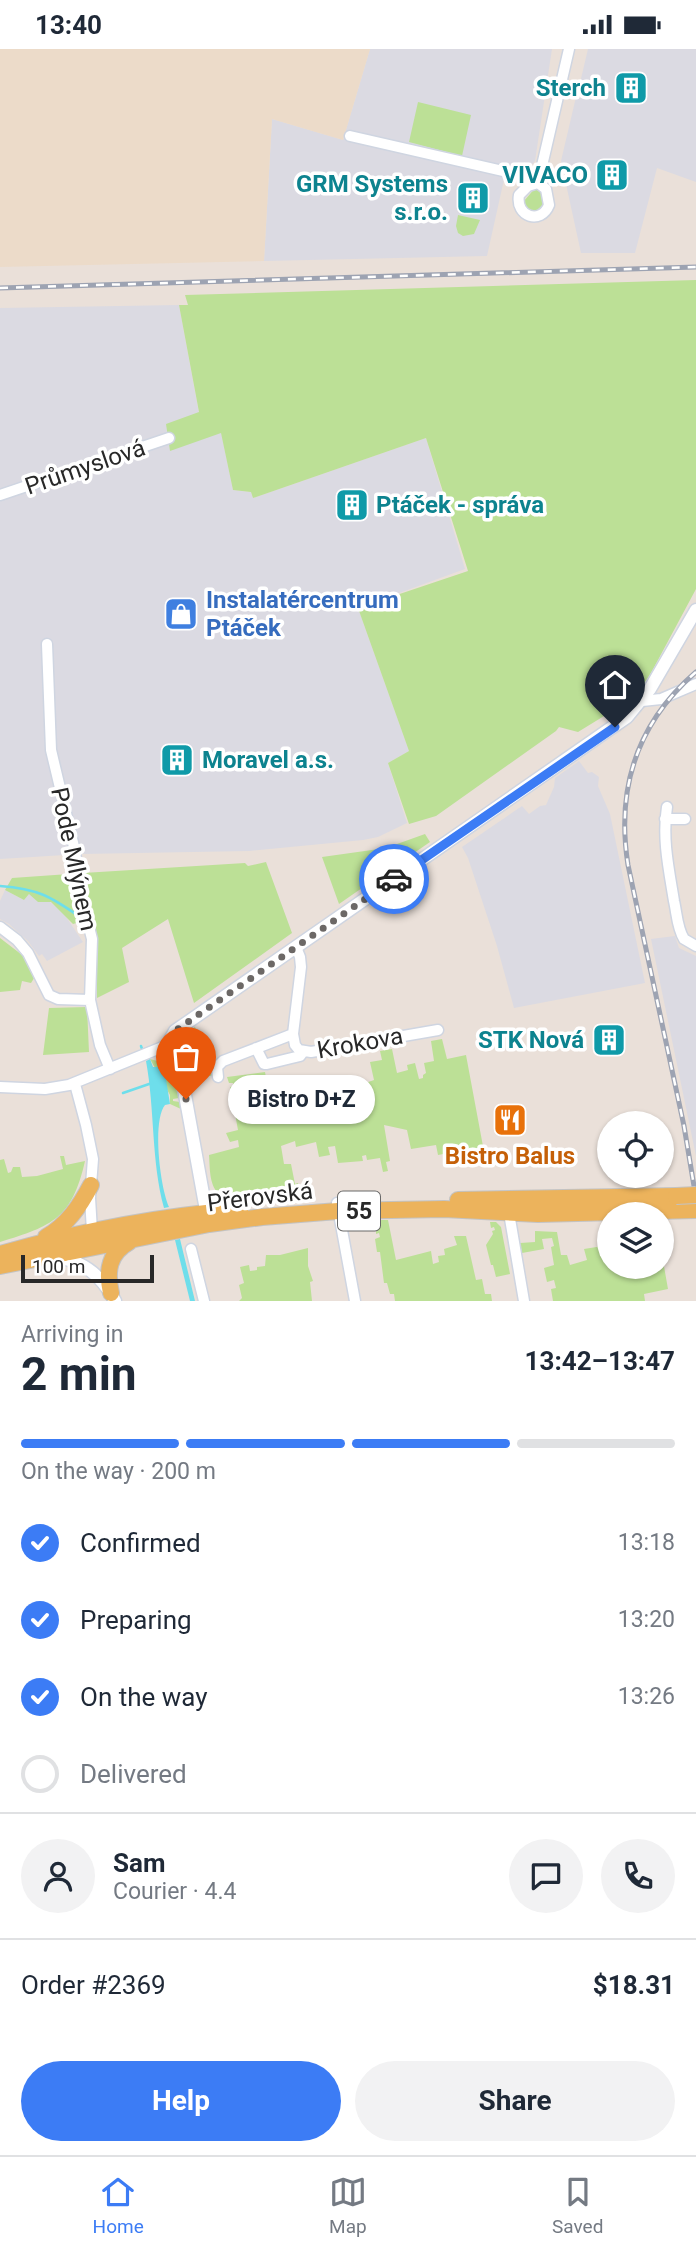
<!DOCTYPE html>
<html lang="en">
<head>
<meta charset="utf-8">
<style>
  :root { --surface:#fff; --page:#f2f2f3; --text:#1f2937; --muted:#747a83; --line:#e0e1e3; --accent:#3c7cf5 }
  body { margin:0; font-family:Roboto,sans-serif; background:var(--page); color:var(--text); height:100vh; display:flex; flex-direction:column; font-size:26px; white-space:nowrap }
  * { box-sizing:border-box; margin:0 }
  p { font-size:23px; color:var(--muted) }
  .icon { flex:none; width:38px; height:38px; fill:none; stroke:currentColor; stroke-width:2; stroke-linecap:round; stroke-linejoin:round }
  .map { position:relative; height:1252px; overflow:hidden }
  .panel { display:flex; flex-direction:column; background:var(--surface); flex:1 }
  .panel>* { flex:none }
  .buttons { position:absolute; left:597px; top:1062px; display:grid; gap:14px }
  .buttons a { display:grid; place-items:center; width:77px; height:77px; border-radius:50%; background:var(--surface); box-shadow:0 2px 5px #0004; font-size:35px }
  .scale { position:absolute; left:21px; bottom:18px; width:133px; box-sizing:border-box; padding-left:7px; border:4px solid #282828; border-top:0; font-size:19px; line-height:24px; white-space:nowrap; color:#282828; -webkit-text-stroke:5px #fff; paint-order:stroke }
  .pin { position:absolute; display:grid; place-items:center; width:60px; height:60px; color:#fff; margin:-72px -30px; border-radius:50% 50% 50% 0; rotate:-45deg; box-shadow:0 0 7px #0007 }
  .pin .icon { rotate:45deg }
  .courier { position:absolute; display:grid; place-items:center; width:70px; height:70px; margin:-35px; border:5px solid #3c7cf5; border-radius:50%; background:#fff; color:#222; box-shadow:0 2px 9px #0007 }
  .bubble { position:absolute; height:49px; border-radius:24px; background:var(--surface); box-shadow:0 2px 5px #0004; font-size:23px; font-weight:700; line-height:49px; text-align:center }
  .headline em { font-style:normal; font-weight:700 }
  .headline div { display:flex; flex-direction:column-reverse }
  .headline { display:flex; align-items:center; justify-content:space-between; height:119px; padding:0 21px }
  h1 { font-size:46px; font-weight:700; line-height:52px }
  .bar { display:grid; grid-template-columns:repeat(4,1fr); gap:10px 7px; align-content:center; height:84px; padding:0 21px }
  .bar i { height:9px; border-radius:5px; background:var(--line) }
  .bar .active { background:var(--accent) }
  .bar p { grid-column:span 4 }
  .line { display:flex; align-items:center; gap:18px; padding:0 21px; border-top:2px solid var(--line) }
  .line div { flex:1 }
  .round { display:grid; place-items:center; flex:none; width:74px; height:74px; border-radius:37px; background:var(--page) }
  ol { padding:0 21px; list-style:none }
  li { display:flex; align-items:center; gap:21px; height:77px }
  li p { margin-inline-start:auto }
  li .icon { padding:7px; border-radius:50%; background:var(--accent); color:#fff; stroke-width:4 }
  li:last-child { color:var(--muted) }
  li i { width:38px; height:38px; border:4px solid var(--line); border-radius:50% }
  .button { display:flex; gap:14px; margin-top:auto; padding:14px 21px }
  .button a { flex:1; height:80px; border-radius:42px; background:var(--accent); color:#fff; font-size:28px; font-weight:700; line-height:80px; text-align:center }
  .button a+a { background:var(--page); color:var(--text) }
  .status { display:flex; justify-content:space-between; align-items:center; height:49px; padding:0 35px; background:var(--surface); direction:ltr }
  .status svg { height:19px; fill:currentColor }
  .dock { display:flex; justify-content:space-around; align-items:center; height:98px; border-top:2px solid var(--line); background:var(--surface); font-size:19px; color:var(--muted) }
  .dock a { display:grid; justify-items:center; gap:4px }
  .dock .active { color:var(--accent) }
  .map>svg:first-child { display:block }
</style>
</head>
<body>
<div class="status"><b>13:40</b><svg viewBox="0 0 49 12"><path d="M0 12V9h3v3zM5 12V6h3v6zM10 12V3h3v9zM15 12V0h3v12zM26 1h20v11H26zM47 4h2v5h-2z"/></svg></div>
<div class="map">
<svg width="696" height="1252" viewBox="0 0 696 1252">
  <rect width="100%" height="100%" fill="#eae0d9"/>
  <!-- industrial -->
  <path fill="#dbdae2" d="M370,0H552L535,112L530,118L522,120L507,117L487,207L264,212L272,70L343,91Z
    M588,0H696V133L657,119L635,204H581L561,112L576,48L581,49L584,39L579,38Z
    M179,256L199,364L221,383L233,441L251,443L253,449L426,389L465,520L358,559L409,702L388,714L407,774L378,788L363,791L249,802L81,805L0,810V259Z
    M579,712L588,724L592,723L599,728L598,737L610,765L645,934L514,959L497,897L468,809L462,798L522,757L529,765L540,757L546,756L554,738L555,729Z
    M5,841L24,851L29,845L42,847L62,862L83,893L47,912L42,905L39,907L28,892L9,875L0,870V852Z
    M675,887L679,899L696,907V1107L651,890Z"/>
  <!-- education -->
  <path fill="#ecdbc9" d="M0,0H370L343,91L272,70L264,212L0,218Z"/>
  <!-- green -->
  <path fill="#bce096" d="M418,53L471,66L462,107L409,93Z
    M536,138L540,139L545,155L536,164L525,158L524,152Z
    M458,166L480,171L474,185L463,187L458,184L456,177Z
    M696,231V540L651,624L635,648L578,683L559,678L556,682L436,767L409,775L388,714L409,702L358,559L468,522L426,389L253,449L251,443L233,441L221,384L170,402L166,375L199,363L179,256H188L185,246Z
    M425,785L430,793L398,815L383,800Z
    M379,800L385,823L339,855L322,808Z
    M266,813L292,884L194,954L168,870L122,899L129,933L97,949V892L83,824L245,814L248,817Z
    M69,825L80,863V873L73,875L51,853H38L29,845L24,851L5,841L12,829Z
    M0,889L26,909L36,926L31,934L22,932L20,941L0,943Z
    M87,958L89,1003L43,1006L49,959Z
    M195,978L214,1026L192,1031L188,1019L195,1015L194,1013L186,1016L179,992L182,986Z
    M442,990L447,1010L466,1006L485,1108L472,1111L470,1100L438,1106L436,1096L411,1100L407,1081L384,1076L390,1112L386,1113L388,1122L383,1123L380,1109L367,1111L366,1106L362,1107L363,1112L338,1114L335,1097L328,1098L330,1106L319,1108L316,1093L296,1098L295,1092L281,1097L284,1115H291L295,1135L298,1134L300,1147C282,1149 231,1159 218,1144C209,1135 210,1118 209,1106L239,1098L238,1091L230,1093L226,1084L238,1081L230,1038L234,1037L233,1034H229L227,1028L265,1023L269,1044L289,1042V1037L305,1036L309,1055L312,1054L311,1047L331,1043L334,1062L339,1060L337,1047L350,1045L352,1058L358,1057L357,1037L374,1031L370,1013L382,1011L380,1002L392,1000L397,1024L408,1021L407,1016L415,1014L419,1030L423,1029V1026L426,1024L424,1014L434,1012L431,992Z
    M150,1010L165,1014L169,1017L179,1049L173,1050V1052L180,1053L181,1060L170,1055V1046Z
    M60,1107H64L66,1116L85,1112C72,1169 53,1177 0,1193V1111L4,1110L8,1124L11,1123L13,1118H20L22,1128L37,1127L63,1120Z
    M372,1171H388L396,1211L431,1202L433,1215L439,1213L438,1207L445,1206L444,1200L457,1196L454,1187H466L476,1231L482,1230L485,1245H491L492,1252H395L394,1245H390L387,1234H384L380,1203H377L375,1190L380,1188L379,1184L376,1185V1176L372,1175Z
    M490,1173H496L501,1178L510,1225L496,1228L493,1216H491L486,1196L493,1185L492,1182L495,1181L494,1178L491,1179Z
    M535,1182L557,1183L561,1206H567L570,1216L587,1211L584,1200L609,1196V1218H662V1206L668,1240L644,1245L645,1252H553L551,1240L556,1239L554,1231L547,1233L544,1219L554,1216L551,1198L554,1197L552,1189L542,1190L544,1200L522,1204L520,1194L535,1193Z
    M308,1199V1217L313,1232L310,1233L312,1252H239L242,1249L239,1236L244,1234L240,1218L249,1216L250,1222L257,1221V1218L265,1217L266,1206H280Z"/>
  <!-- water -->
  <path fill="#6edeeb" d="M150,1010L153,1018H164L170,1055L165,1056C152,1072 160,1138 169,1158L164,1159C151,1111 155,1061 146,1012Z
    M180,1190L195,1252H190L175,1191Z"/>
  <g fill="none" stroke-linecap="round" stroke-linejoin="round">
    <!-- stream -->
    <path stroke="#6edeeb" stroke-width="2.5" d="M0,837C38,840 50,847 80,868
      M141,997L142,1000
      M123,1044L152,1034"/>
    <defs>
      <path id="minor" d="M350,87L538,130
        M538,134L569,0
        M538,134L546,140L549,156C541,176 515,168 519,146L528,137Z
        M0,446L169,389
        M47,595L51,701L75,802L80,842L92,890L90,951L100,996L110,1020
        M642,652L661,650L696,635
        M667,758C662,790 669,821 674,852C677,865 677,879 684,890L696,897
        M665,770H685
        M0,878L17,891L28,904L49,946L58,950L90,951
        M296,898L300,908L301,918L293,985L295,996L299,1001L311,1003L438,981
        M256,999L264,1015H267L300,1007L303,1003
        M218,1028L217,1018L223,1012L293,985
        M75,1035L86,1076L93,1110L90,1149L92,1182
        M0,1038L45,1040L69,1036L170,995
        M337,1154L355,1252
        M509,1164L524,1252
        M191,1200L204,1252"/>
      <path id="tertiary" d="M208,1172L183,1035L170,998V991L175,982L627,668L650,640L696,561
        M56,1208C84,1212 102,1227 115,1252"/>
      <path id="primary" d="M458,1151L676,1147
        M46,1188C67,1176 80,1157 91,1136
        M0,1205C78,1183 159,1167 240,1161
        M0,1217L209,1175L262,1168L338,1162L444,1160L538,1165L696,1161
        M111,1244C106,1222 109,1204 129,1193"/>
    </defs>
    <!-- minor casing -->
    <use href="#minor" stroke="#cfd5e1" stroke-width="13"/>
    <!-- tertiary casing -->
    <use href="#tertiary" stroke="#cfd5e1" stroke-width="15"/>
    <!-- primary casing -->
    <use href="#primary" stroke="#c3c3c3" stroke-width="18"/>
    <!-- minor -->
    <use href="#minor" stroke="#fff" stroke-width="10"/>
    <!-- tertiary -->
    <use href="#tertiary" stroke="#fff" stroke-width="12"/>
    <!-- primary -->
    <use href="#primary" stroke="#ecb35c" stroke-width="16"/>
    <defs>
      <path id="rail" d="M0,239L696,218
        M696,623C637,674 616,740 628,816L684,1077L696,1149"/>
    </defs>
    <!-- rail casing -->
    <use href="#rail" stroke="#9da3b2" stroke-width="5"/>
    <!-- rail -->
    <use href="#rail" stroke="#fff" stroke-width="2.5" stroke-dasharray="8" stroke-linecap="butt"/>
    <defs>
      <path id="primary-bridge" d="M676,1147L696,1146"/>
    </defs>
    <!-- primary-bridge casing -->
    <use href="#primary-bridge" stroke="#c3c3c3" stroke-width="18" stroke-linecap="butt"/>
    <!-- primary-bridge -->
    <use href="#primary-bridge" stroke="#ecb35c" stroke-width="16"/>
  </g>
  <g fill="none" stroke-linecap="round" stroke-linejoin="round">
    <!-- done -->
    <path stroke="#6c6866" stroke-width="7" stroke-dasharray="0 12.6" d="M186,1050C184,1037 169,1001 170,992C171,987 172,986 175,982L394,830"/>
    <!-- route -->
    <path stroke="#3c7cf5" stroke-width="9" d="M394,830L615,678"/>
  </g>
  <!-- icons -->
  <defs>
    <symbol id="building-square" viewBox="-11 -11 22 22"><rect x="-9" y="-9" width="18" height="18" rx="4" fill="#0f9aa8" stroke="#fff"/><path d="M-4-6H4V6H1V3H-1V6H-4ZM-2.5-4.3h1.7v1.8h-1.7ZM.8-4.3h1.7v1.8H.8ZM-2.5-1h1.7V.8h-1.7ZM.8-1h1.7V.8H.8Z" fill="#fff"/></symbol>
    <symbol id="shop-square" viewBox="-11 -11 22 22"><rect x="-9" y="-9" width="18" height="18" rx="4" fill="#3f7fe0" stroke="#fff"/><path d="M-5-2.5h2.3a2.7 3.5 0 0 1 5.4 0H5L5.5 6h-11ZM-1.5-2.5h3a1.5 2.3 0 0 0-3 0Z" fill="#fff"/></symbol>
    <symbol id="restaurant-square" viewBox="-11 -11 22 22"><rect x="-9" y="-9" width="18" height="18" rx="4" fill="#e8710a" stroke="#fff"/><path d="M-5-6h1v4h1v-4h1v4h1v-4h1v5L-1.5 .5V6h-2V.5L-5-1ZM5-6V6H3V1.5H1.5Q1.5-4 5-6Z" fill="#fff"/></symbol>
  </defs>
  <g fill-rule="evenodd">
    <use href="#building-square" x="612" y="20" width="38" height="38"/>
    <use href="#building-square" x="593" y="107" width="38" height="38"/>
    <use href="#building-square" x="454" y="130" width="38" height="38"/>
    <use href="#building-square" x="333" y="437" width="38" height="38"/>
    <use href="#shop-square" x="162" y="546" width="38" height="38"/>
    <use href="#building-square" x="158" y="692" width="38" height="38"/>
    <use href="#building-square" x="590" y="972" width="38" height="38"/>
    <use href="#restaurant-square" x="491" y="1052" width="38" height="38"/>
  </g>
  <g text-anchor="middle" stroke-width="7" stroke-linejoin="round" paint-order="stroke">
    <!-- shield labels -->
    <rect fill="#fff" stroke="#686868" stroke-width="2" x="338" y="1142.5" width="42" height="39" rx="5"/>
    <g font-size="23" font-weight="bold" fill="#282828">
      <text x="359" y="1170">55</text>
    </g>
    <!-- culture labels -->
    <g font-size="24" font-weight="bold" fill="#0d838f" stroke="#fff" text-anchor="end">
      <text x="606" y="47">Sterch</text>
      <text x="588" y="134">VIVACO</text>
      <text x="448" y="143">GRM Systems<tspan x="448" dy="28">s.r.o.</tspan></text>
      <text x="376" y="464" text-anchor="start">Ptáček - správa</text>
      <text x="202" y="719" text-anchor="start">Moravel a.s.</text>
      <text x="584" y="999">STK Nová</text>
    </g>
    <!-- street labels -->
    <g font-size="24" fill="#282828" stroke="#fff">
      <text transform="translate(85 418) rotate(-19)" y="8">Průmyslová</text>
      <text transform="translate(74 810) rotate(78)" y="8">Pode Mlýnem</text>
      <text transform="translate(360 994) rotate(-10)" y="8">Krokova</text>
      <text transform="translate(260 1148) rotate(-7)" y="8">Přerovská</text>
    </g>
    <!-- shop labels -->
    <g font-size="24" font-weight="bold" fill="#366cbe" stroke="#fff" text-anchor="start">
      <text x="206" y="559">Instalatércentrum<tspan x="206" dy="28">Ptáček</tspan></text>
    </g>
    <!-- food labels -->
    <g font-size="24" font-weight="bold" fill="#c56008" stroke="#fff">
      <text x="510" y="1115">Bistro Balus</text>
    </g>
  </g>
</svg>
<div class="buttons">
<a><svg class="icon" aria-label="locate" viewBox="0 0 24 24"><circle cx="12" cy="12" r="6"/><path d="M12 2v4M12 18v4M2 12h4M18 12h4"/></svg></a>
<a><svg class="icon" aria-label="layers" viewBox="0 0 24 24"><path d="M12 4l9 5-9 5-9-5zM3 14l9 5 9-5"/></svg></a>
</div>
<div class="scale">100 m</div>
<div class="pin" style="left:186px;top:1050px;background:#ea580c"><svg class="icon" aria-label="bag" viewBox="0 0 24 24"><path d="M5 8h14l-1 12H6zM9 8a3 3 0 0 1 6 0"/></svg></div>
<div class="pin" style="left:615px;top:678px;background:#1f2937"><svg class="icon" aria-label="home" viewBox="0 0 24 24"><path d="M3 11l9-7 9 7M6 9v11h12V9"/></svg></div>
<div class="courier" style="left:394px;top:830px"><svg class="icon" aria-label="car" viewBox="0 0 24 24"><path d="M5 17H2v-5l4-1 3-4h7l3 4 3 1v5h-3M9 17h6M6 11h13"/><circle cx="7" cy="17" r="2"/><circle cx="17" cy="17" r="2"/></svg></div>
<div class="bubble" style="left:228px;top:1026px;width:147px">Bistro D+Z</div>
</div>
<section class="panel">
<div class="headline"><div><h1>2 min</h1><p>Arriving in</p></div><em>13:42–13:47</em></div>
<div class="bar"><i class="active"></i><i class="active"></i><i class="active"></i><i></i><p>On the way · 200 m</p></div>
<ol>
<li><svg class="icon" aria-label="check" viewBox="0 0 24 24"><path d="M5 12l5 5 9-10"/></svg>Confirmed<p>13:18</p></li>
<li><svg class="icon" aria-label="check" viewBox="0 0 24 24"><path d="M5 12l5 5 9-10"/></svg>Preparing<p>13:20</p></li>
<li><svg class="icon" aria-label="check" viewBox="0 0 24 24"><path d="M5 12l5 5 9-10"/></svg>On the way<p>13:26</p></li>
<li><i></i>Delivered</li>
</ol>
<div class="line" style="height:126px"><a class="round"><svg class="icon" aria-label="person" viewBox="0 0 24 24"><circle cx="12" cy="8" r="4"/><path d="M4 21q1-7 8-7t8 7"/></svg></a><div><b>Sam</b><p>Courier · 4.4</p></div><a class="round"><svg class="icon" aria-label="chat" viewBox="0 0 24 24"><path d="M4 5h16v11H9l-5 4z"/></svg></a><a class="round"><svg class="icon" aria-label="phone" viewBox="0 0 24 24"><path d="M5 4h4l2 5-3 2q2 4 5 5l2-3 5 2v4C11 20 4 13 5 4z"/></svg></a></div>
<div class="line" style="height:91px"><div>Order #2369</div><b>$18.31</b></div>
<div class="button"><a>Help</a><a>Share</a></div>
</section>
<nav class="dock">
<a class="active"><svg class="icon" aria-label="home" viewBox="0 0 24 24"><path d="M3 11l9-7 9 7M6 9v11h12V9"/></svg>Home</a>
<a><svg class="icon" aria-label="map" viewBox="0 0 24 24"><path d="M3 6l6-2 6 2 6-2v14l-6 2-6-2-6 2zM9 4v14M15 6v14"/></svg>Map</a>
<a><svg class="icon" aria-label="saved" viewBox="0 0 24 24"><path d="M7 4h10v16l-5-4-5 4z"/></svg>Saved</a>
</nav>
</body>
</html>
